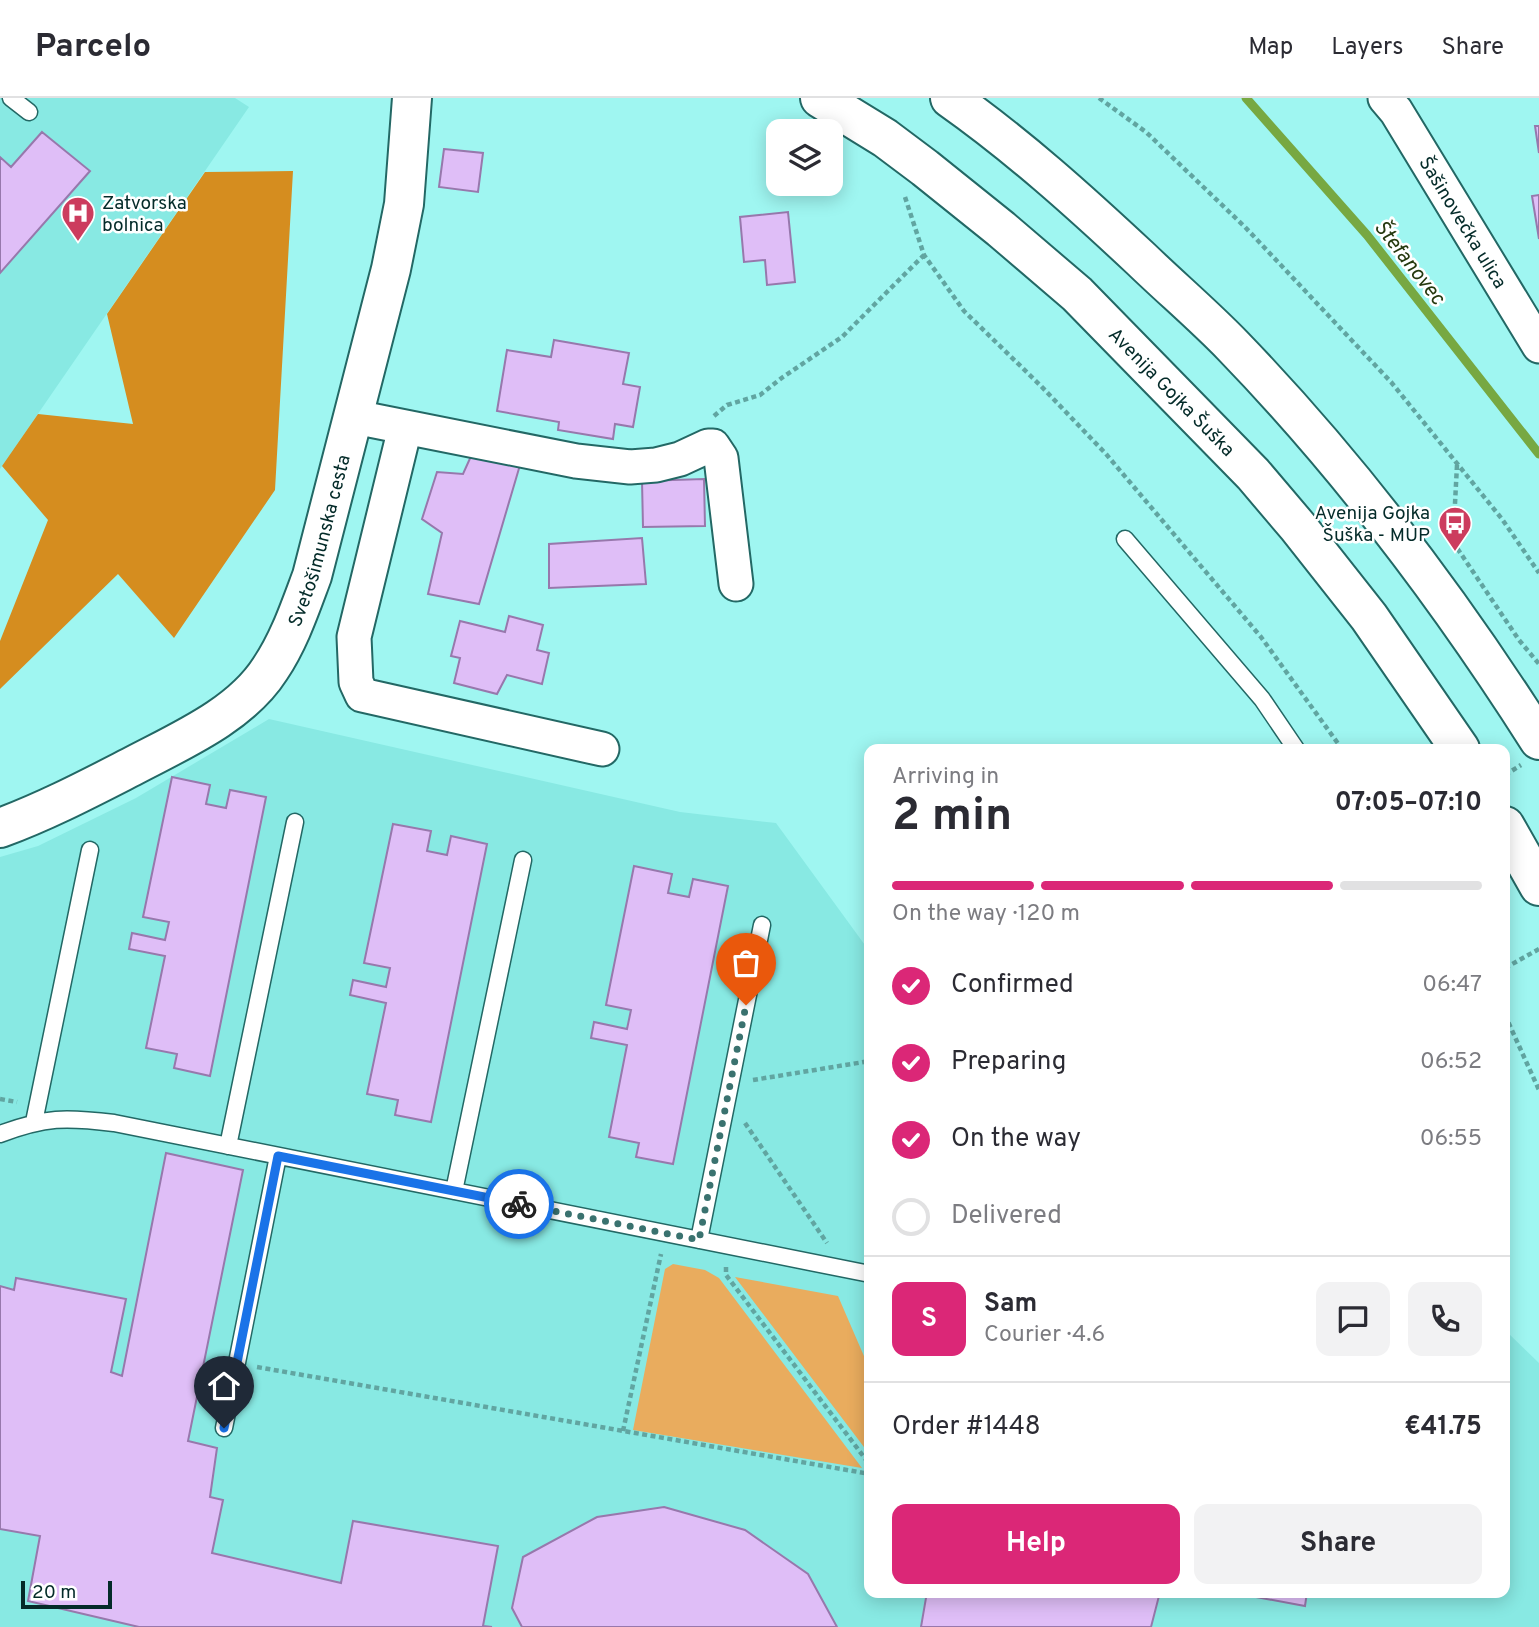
<!DOCTYPE html>
<html lang="en">
<head>
<meta charset="utf-8">
<style>
  :root { --surface:#fff; --page:#f2f2f3; --text:#2b2b33; --muted:#7c7c81; --line:#e1e1e2; --accent:#db2777 }
  body { margin:0; font-family:Overpass,sans-serif; background:var(--page); color:var(--text); height:100vh; display:flex; flex-direction:column; font-size:26px; white-space:nowrap }
  * { box-sizing:border-box; margin:0 }
  p { font-size:23px; color:var(--muted) }
  .icon { flex:none; width:38px; height:38px; fill:none; stroke:currentColor; stroke-width:2; stroke-linecap:round; stroke-linejoin:round }
  .map { position:relative; flex:1; overflow:hidden }
  .sheet { position:absolute; left:864px; top:646px; width:646px; height:854px; display:flex; flex-direction:column; background:var(--surface); border-radius:14px; box-shadow:0 4px 18px #0003 }
  .sheet>* { flex:none }
  .buttons { position:absolute; left:766px; top:21px; display:grid; gap:14px }
  .buttons a { display:grid; place-items:center; width:77px; height:77px; border-radius:14px; background:var(--surface); box-shadow:0 4px 18px #0003; font-size:35px }
  .scale { position:absolute; left:21px; bottom:18px; width:91px; box-sizing:border-box; padding-left:7px; border:4px solid #042b29; border-top:0; font-size:19px; line-height:24px; white-space:nowrap; color:#042b29; -webkit-text-stroke:5px #fff; paint-order:stroke }
  .pin { position:absolute; display:grid; place-items:center; width:60px; height:60px; color:#fff; margin:-72px -30px; border-radius:50% 50% 50% 0; rotate:-45deg; box-shadow:0 0 7px #0007 }
  .pin .icon { rotate:45deg }
  .courier { position:absolute; display:grid; place-items:center; width:70px; height:70px; margin:-35px; border:5px solid #1a73e8; border-radius:50%; background:#fff; color:#222; box-shadow:0 2px 9px #0007 }
  .overview em { font-style:normal; font-weight:700 }
  .overview div { display:flex; flex-direction:column-reverse }
  .overview { display:flex; align-items:center; justify-content:space-between; height:119px; padding:0 28px }
  h1 { font-size:46px; font-weight:700; line-height:52px }
  .bar { display:grid; grid-template-columns:repeat(4,1fr); gap:10px 7px; align-content:center; height:84px; padding:0 28px }
  .bar i { height:9px; border-radius:5px; background:var(--line) }
  .bar .on { background:var(--accent) }
  .bar p { grid-column:span 4 }
  .line { display:flex; align-items:center; gap:18px; padding:0 28px; border-top:2px solid var(--line) }
  .line div { flex:1 }
  .round { display:grid; place-items:center; flex:none; width:74px; height:74px; border-radius:14px; background:var(--page) }
  ol { padding:0 28px; list-style:none }
  li { display:flex; align-items:center; gap:21px; height:77px }
  li p { margin-inline-start:auto }
  li .icon { padding:7px; border-radius:50%; background:var(--accent); color:#fff; stroke-width:4 }
  li:last-child { color:var(--muted) }
  li i { width:38px; height:38px; border:4px solid var(--line); border-radius:50% }
  .action { display:flex; gap:14px; margin-top:auto; padding:14px 28px }
  .action a { flex:1; height:80px; border-radius:14px; background:var(--accent); color:#fff; font-size:28px; font-weight:700; line-height:80px; text-align:center }
  .action a+a { background:var(--page); color:var(--text) }
  header { display:flex; align-items:center; gap:42px; box-sizing:border-box; height:98px; padding:0 35px; background:var(--surface); border-bottom:2px solid var(--line) }
  header strong { font-size:33px }
  nav { display:flex; gap:38px; margin-inline-start:auto; font-size:24px }
  .map>svg:first-child { display:block }
</style>
</head>
<body>
<header>
<strong>Parcelo</strong>
<nav><a>Map</a><a>Layers</a><a>Share</a></nav>
</header>
<div class="map">
<svg width="1539" height="1529" viewBox="0 0 1539 1529">
  <rect width="100%" height="100%" fill="#9ff6f1"/>
  <!-- built -->
  <path fill="#88e9e3" d="M0,0H235L249,9L0,371Z
    M269,621L680,714L776,725L870,854V1494H1505V1232L1539,1265V1529H0V759L38,748L136,700Z"/>
  <!-- green -->
  <path fill="#e9ac5e" d="M673,1166L705,1172L719,1180L862,1370L633,1332L665,1171Z
    M735,1179L838,1198L870,1272V1357Z"/>
  <!-- forest -->
  <path fill="#d58d1f" d="M293,73L275,392L174,540L118,476L0,591V543L48,422L2,368L38,316L133,326L107,216L205,74Z"/>
  <g fill="none" stroke-linecap="round" stroke-linejoin="round">
    <!-- stream -->
    <path stroke="#77a842" stroke-width="9" d="M1246,0L1367,137L1539,356"/>
  </g>
  <!-- building -->
  <path fill="#dfbef7" stroke="#9778ac" stroke-width="2" d="M1535,28H1539V55Z
    M42,34L90,73L0,175V59L11,69Z
    M444,51L483,55L478,94L439,89Z
    M1539,97V141L1532,98Z
    M788,114L795,184L767,187L765,162L744,164L740,119Z
    M554,242L629,255L623,286L640,289L633,329L615,326L613,341L558,332L559,324L497,313L507,252L551,259Z
    M472,356L520,367L479,506L428,496L442,435L422,421L437,374L463,376Z
    M704,381L705,428L643,429L642,383Z
    M642,440L646,486L549,490V446Z
    M509,518L543,527L537,552L549,555L542,586L507,577L497,596L454,585L460,560L451,558L460,523L505,534Z
    M172,679L210,687L206,706L226,710L230,692L266,699L210,978L174,970L177,956L146,950L165,858L129,851L132,835L165,842L169,824L143,819Z
    M393,726L431,733L427,753L447,757L451,738L487,746L431,1024L395,1017L398,1002L367,996L386,905L350,897L353,882L386,889L390,870L364,865Z
    M634,768L672,776L668,795L689,799L693,781L728,788L673,1066L636,1059L639,1045L609,1039L627,947L591,940L594,924L627,931L631,912L606,907Z
    M166,1055L243,1072L188,1343L217,1350L210,1399L223,1402L212,1455L341,1485L353,1423L498,1448L483,1528L492,1529H139L28,1503L40,1438L0,1431V1188L14,1192L16,1180L126,1201L111,1274L122,1278Z
    M664,1409L745,1432L808,1476L837,1529H522L512,1510L523,1459L597,1419Z
    M927,1494H1160L1151,1529H921Z
    M1229,1494H1307L1305,1508Z"/>
  <g fill="none" stroke-linecap="round" stroke-linejoin="round">
    <defs>
      <path id="lane" d="M11,0L29,14
        M1125,441L1262,601L1296,651
        M34,1024L90,752
        M0,1036C46,1019 65,1019 114,1025L870,1176
        M228,1048L295,724
        M454,1093L523,762
        M699,1142L762,827
        M224,1330L278,1058"/>
      <g id="street">
        <path id="s1" d="M1385,0L1396,13L1539,248"/>
        <path d="M354,321L370,322L576,363L630,369L656,367L680,361L708,348H713L721,360L736,486"/>
        <path d="M405,330L354,539L356,584L362,597L602,651"/>
      </g>
      <g id="secondary">
        <path id="s2" d="M820,0L885,40L925,70L1001,131L1077,196L1253,376L1298,429L1369,519L1460,651"/>
        <path d="M950,0C1018,48 1080,104 1141,161C1171,190 1204,218 1233,248C1349,368 1450,502 1539,642"/>
        <path d="M1505,728L1539,788"/>
        <path id="s3" d="M0,730C46,713 88,691 131,669C178,644 240,618 270,571C289,543 300,510 312,478L391,171L404,106L412,0"/>
      </g>
    </defs>
    <!-- lane casing -->
    <use href="#lane" stroke="#236865" stroke-width="19"/>
    <!-- street casing -->
    <use href="#street" stroke="#236865" stroke-width="37"/>
    <!-- secondary casing -->
    <use href="#secondary" stroke="#236865" stroke-width="42"/>
    <!-- path -->
    <path stroke="#61a5a1" stroke-width="4.5" stroke-dasharray="5 3.5" stroke-linecap="butt" d="M1099,0L1146,34L1245,129L1391,284L1502,421L1539,475
      M905,99L924,157L964,213L1041,288L1106,356L1261,539L1342,651
      M714,318L727,307L760,297L783,279L842,239L924,157
      M1457,367L1453,444L1519,542L1539,566
      M1505,677L1521,667
      M1505,870L1539,851
      M1505,917L1539,992
      M753,982L870,963
      M0,1001L17,1004
      M745,1025L827,1145
      M726,1169V1177L870,1367
      M257,1269L870,1376
      M623,1333L661,1156"/>
    <!-- lane -->
    <use href="#lane" stroke="#fff" stroke-width="16"/>
    <!-- street -->
    <use href="#street" stroke="#fff" stroke-width="33"/>
    <!-- secondary -->
    <use href="#secondary" stroke="#fff" stroke-width="38"/>
  </g>
  <g fill="none" stroke-linecap="round" stroke-linejoin="round">
    <!-- done -->
    <path stroke="#3a726f" stroke-width="7" stroke-dasharray="0 12.6" d="M519,1106L699,1142L746,907"/>
    <!-- route -->
    <path stroke="#1a73e8" stroke-width="9" d="M224,1330L278,1058L519,1106"/>
  </g>
  <!-- icons -->
  <defs>
    <symbol id="hospital-pin" viewBox="-11 -11 22 30"><path d="M0 17L-7.5 6A9.5 9.5 0 1 1 7.5 6Z" fill="#cc3c5e" stroke="#fff"/><path d="M-5-5h3v3.5h4V-5h3V5h-3V1.5h-4V5h-3Z" fill="#fff"/></symbol>
    <symbol id="bus-pin" viewBox="-11 -11 22 30"><path d="M0 17L-7.5 6A9.5 9.5 0 1 1 7.5 6Z" fill="#cc3c5e" stroke="#fff"/><path d="M-5-6H5V4H4V6H2V4H-2V6H-4V4H-5ZM-3.5-4V0h7V-4ZM-3.5 1.2v1.5H-2V1.2ZM2 1.2v1.5H3.5V1.2Z" fill="#fff"/></symbol>
  </defs>
  <g fill-rule="evenodd">
    <use href="#hospital-pin" x="59" y="96" width="38" height="52"/>
    <use href="#bus-pin" x="1436" y="406" width="38" height="52"/>
  </g>
  <g text-anchor="middle" stroke-width="5" stroke-linejoin="round" paint-order="stroke">
    <!-- poi labels -->
    <g font-size="19" fill="#042b29" stroke="#fff" text-anchor="start">
      <text x="102" y="111">Zatvorska<tspan x="102" dy="22">bolnica</tspan></text>
      <text x="1430" y="421" text-anchor="end">Avenija Gojka<tspan x="1430" dy="22">Šuška - MUP</tspan></text>
    </g>
    <!-- street labels -->
    <g font-size="19" fill="#042b29" stroke="#fff">
      <text dy="7" stroke="none"><textPath href="#s1" startOffset="147">Šašinovečka ulica</textPath></text>
      <text dy="7" stroke="none"><textPath href="#s2" startOffset="460">Avenija Gojka Šuška</textPath></text>
      <text dy="7" stroke="none"><textPath href="#s3" startOffset="455">Svetošimunska cesta</textPath></text>
    </g>
    <!-- water labels -->
    <g font-size="21" font-style="italic" fill="#25390f" stroke="#fff">
      <text transform="translate(1410 164) rotate(52)" y="7">Štefanovec</text>
    </g>
  </g>
</svg>
<div class="buttons">
<a><svg class="icon" aria-label="layers" viewBox="0 0 24 24"><path d="M12 4l9 5-9 5-9-5zM3 14l9 5 9-5"/></svg></a>
</div>
<div class="scale">20 m</div>
<div class="pin" style="left:746px;top:907px;background:#ea580c"><svg class="icon" aria-label="bag" viewBox="0 0 24 24"><path d="M5 8h14l-1 12H6zM9 8a3 3 0 0 1 6 0"/></svg></div>
<div class="pin" style="left:224px;top:1330px;background:#1f2937"><svg class="icon" aria-label="home" viewBox="0 0 24 24"><path d="M3 11l9-7 9 7M6 9v11h12V9"/></svg></div>
<div class="courier" style="left:519px;top:1106px"><svg class="icon" aria-label="bike" viewBox="0 0 24 24"><circle cx="6" cy="16" r="4"/><circle cx="18" cy="16" r="4"/><path d="M6 16l4-8h5l3 8M10 8l3 8H6M13 5h3"/></svg></div>
<section class="sheet">
<div class="overview"><div><h1>2 min</h1><p>Arriving in</p></div><em>07:05–07:10</em></div>
<div class="bar"><i class="on"></i><i class="on"></i><i class="on"></i><i></i><p>On the way · 120 m</p></div>
<ol>
<li><svg class="icon" aria-label="check" viewBox="0 0 24 24"><path d="M5 12l5 5 9-10"/></svg>Confirmed<p>06:47</p></li>
<li><svg class="icon" aria-label="check" viewBox="0 0 24 24"><path d="M5 12l5 5 9-10"/></svg>Preparing<p>06:52</p></li>
<li><svg class="icon" aria-label="check" viewBox="0 0 24 24"><path d="M5 12l5 5 9-10"/></svg>On the way<p>06:55</p></li>
<li><i></i>Delivered</li>
</ol>
<div class="line" style="height:126px"><b class="round" style="background:var(--accent);color:#fff">S</b><div><b>Sam</b><p>Courier · 4.6</p></div><a class="round"><svg class="icon" aria-label="chat" viewBox="0 0 24 24"><path d="M4 5h16v11H9l-5 4z"/></svg></a><a class="round"><svg class="icon" aria-label="phone" viewBox="0 0 24 24"><path d="M5 4h4l2 5-3 2q2 4 5 5l2-3 5 2v4C11 20 4 13 5 4z"/></svg></a></div>
<div class="line" style="height:91px"><div>Order #1448</div><b>€41.75</b></div>
<div class="action"><a>Help</a><a>Share</a></div>
</section>
</div>
</body>
</html>
